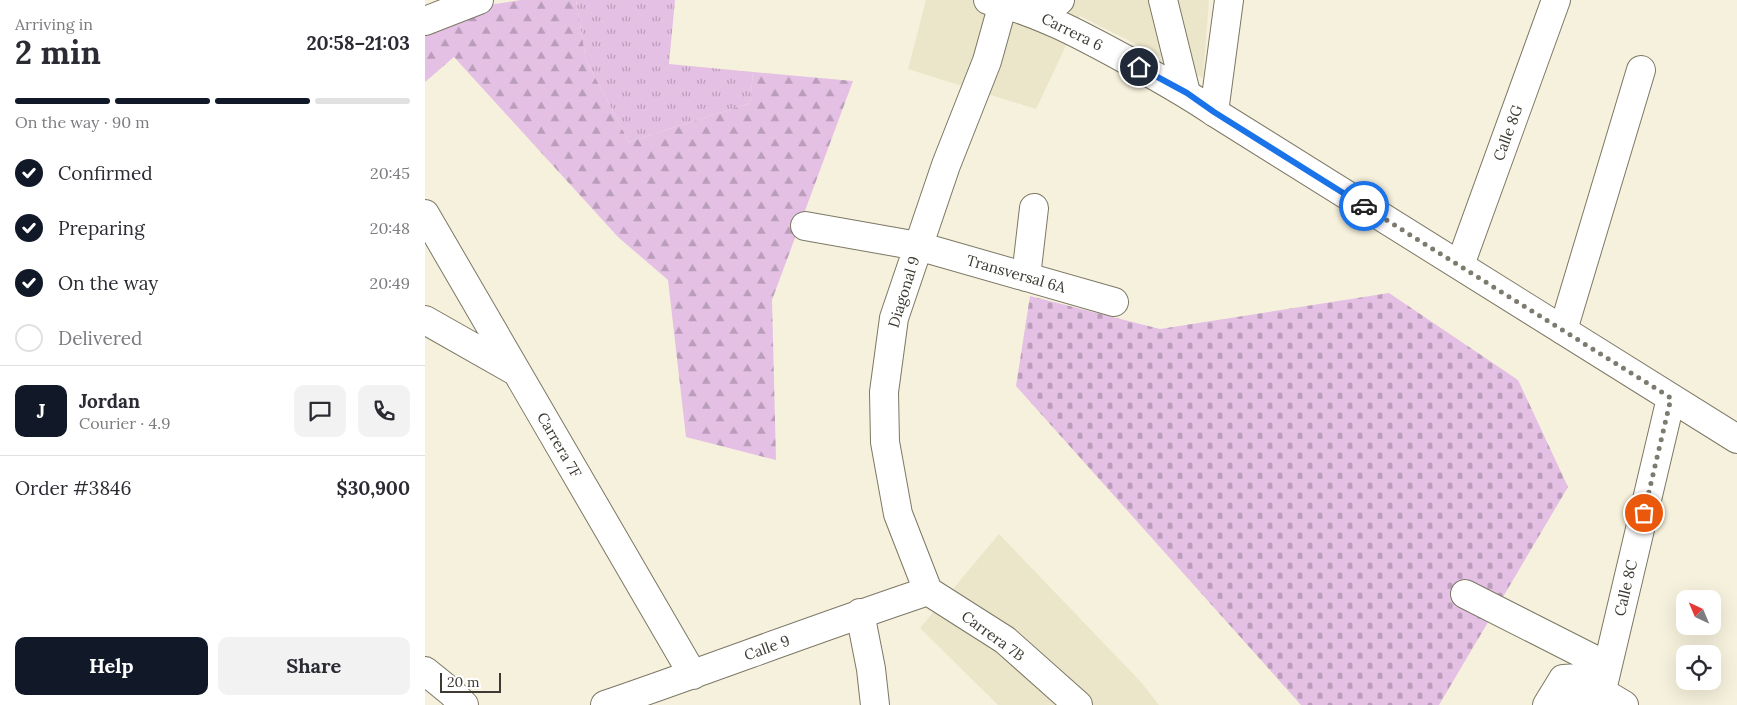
<!DOCTYPE html>
<html lang="en">
<head>
<meta charset="utf-8">
<style>
  :root { --surface:#fff; --page:#f2f2f3; --text:#2b2b33; --muted:#7c7c81; --line:#e1e1e2; --accent:#111827 }
  body { margin:0; font-family:Lora,serif; background:var(--page); color:var(--text); height:100vh; display:flex; flex-direction:column; font-size:19px; white-space:nowrap }
  * { box-sizing:border-box; margin:0 }
  p { font-size:16px; color:var(--muted) }
  .icon { flex:none; width:28px; height:28px; fill:none; stroke:currentColor; stroke-width:2; stroke-linecap:round; stroke-linejoin:round }
  .map { position:relative; flex:1; overflow:hidden }
  .side { display:flex; flex-direction:column; background:var(--surface); width:425px }
  .side>* { flex:none }
  .needle { width:32px; rotate:316deg }
  .buttons { position:absolute; left:1251px; top:590px; display:grid; gap:10px }
  .buttons a { display:grid; place-items:center; width:45px; height:45px; border-radius:10px; background:var(--surface); box-shadow:0 5px 20px #0002; font-size:25px }
  .scale { position:absolute; left:15px; bottom:12px; width:61px; box-sizing:border-box; padding-left:5px; border:2px solid #3c3a32; border-top:0; font-size:14px; line-height:18px; white-space:nowrap; color:#3c3a32; -webkit-text-stroke:4px #fff; paint-order:stroke }
  .pin { position:absolute; display:grid; place-items:center; width:42px; height:42px; color:#fff; margin:-21px; border:2px solid #fff; border-radius:50%; box-shadow:0 1px 5px #0007 }
  .courier { position:absolute; display:grid; place-items:center; width:50px; height:50px; margin:-25px; border:4px solid #1a73e8; border-radius:50%; background:#fff; color:#222; box-shadow:0 1px 6px #0007 }
  .summary em { font-style:normal; font-weight:800 }
  .summary div { display:flex; flex-direction:column-reverse }
  .summary { display:flex; align-items:center; justify-content:space-between; height:85px; padding:0 15px }
  h1 { font-size:32px; font-weight:800; line-height:38px }
  .bar { display:grid; grid-template-columns:repeat(4,1fr); gap:8px 5px; align-content:center; height:60px; padding:0 15px }
  .bar i { height:6px; border-radius:4px; background:var(--line) }
  .bar .active { background:var(--accent) }
  .bar p { grid-column:span 4 }
  .line { display:flex; align-items:center; gap:12px; padding:0 15px; border-top:1px solid var(--line) }
  .line div { flex:1 }
  .round { display:grid; place-items:center; flex:none; width:52px; height:52px; border-radius:10px; background:var(--page) }
  ol { padding:0 15px; list-style:none }
  li { display:flex; align-items:center; gap:15px; height:55px }
  li p { margin-inline-start:auto }
  li .icon { padding:5px; border-radius:50%; background:var(--accent); color:#fff; stroke-width:4 }
  li:last-child { color:var(--muted) }
  li i { width:28px; height:28px; border:2px solid var(--line); border-radius:50% }
  .primary-button { display:flex; gap:10px; margin-top:auto; padding:10px 15px }
  .primary-button a { flex:1; height:58px; border-radius:10px; background:var(--accent); color:#fff; font-size:20px; font-weight:800; line-height:58px; text-align:center }
  .primary-button a+a { background:var(--page); color:var(--text) }
  main { display:flex; flex:1; min-height:0 }
  .map>svg:first-child { display:block }
</style>
</head>
<body>
<main>
<section class="side">
<div class="summary"><div><h1>2 min</h1><p>Arriving in</p></div><em>20:58–21:03</em></div>
<div class="bar"><i class="active"></i><i class="active"></i><i class="active"></i><i></i><p>On the way · 90 m</p></div>
<ol>
<li><svg class="icon" aria-label="check" viewBox="0 0 24 24"><path d="M5 12l5 5 9-10"/></svg>Confirmed<p>20:45</p></li>
<li><svg class="icon" aria-label="check" viewBox="0 0 24 24"><path d="M5 12l5 5 9-10"/></svg>Preparing<p>20:48</p></li>
<li><svg class="icon" aria-label="check" viewBox="0 0 24 24"><path d="M5 12l5 5 9-10"/></svg>On the way<p>20:49</p></li>
<li><i></i>Delivered</li>
</ol>
<div class="line" style="height:90px"><b class="round" style="background:var(--accent);color:#fff">J</b><div><b>Jordan</b><p>Courier · 4.9</p></div><a class="round"><svg class="icon" aria-label="chat" viewBox="0 0 24 24"><path d="M4 5h16v11H9l-5 4z"/></svg></a><a class="round"><svg class="icon" aria-label="phone" viewBox="0 0 24 24"><path d="M5 4h4l2 5-3 2q2 4 5 5l2-3 5 2v4C11 20 4 13 5 4z"/></svg></a></div>
<div class="line" style="height:65px"><div>Order #3846</div><b>$30,900</b></div>
<div class="primary-button"><a>Help</a><a>Share</a></div>
</section>
<div class="map">
<svg width="1312" height="705" viewBox="0 0 1312 705">
  <defs>
    <pattern id="grass-tufts" width="24" height="20" patternUnits="userSpaceOnUse" patternTransform="scale(1.25)"><rect width="24" height="20" fill="#e4c0e5"/><path d="M3 7l-1-3M5 7V3M7 7l1-3M15 17l-1-3M17 17v-4M19 17l1-3" fill="none" stroke="#ba9dba"/></pattern>
    <pattern id="forest-firs" width="22" height="20" patternUnits="userSpaceOnUse" patternTransform="scale(1.25)"><rect width="22" height="20" fill="#e4c0e5"/><path d="M5 1l3.5 6h-7zM16 11l3.5 6h-7z" fill="#ba9dba"/></pattern>
    <pattern id="cemetery-stones" width="16" height="16" patternUnits="userSpaceOnUse" patternTransform="scale(1.25)"><rect width="16" height="16" fill="#e4c0e5"/><path d="M2 7V4a2 2 0 0 1 4 0v3zM10 15v-3a2 2 0 0 1 4 0v3z" fill="#ba9dba"/></pattern>
  </defs>
  <rect width="100%" height="100%" fill="#f6f1dc"/>
  <!-- built -->
  <path fill="#ebe5c9" d="M501,0H784L778,78L655,16L611,109L483,69Z
    M574,534L715,681L734,705H573L495,628Z"/>
  <!-- grass -->
  <path fill="url(#grass-tufts)" d="M151,0H250L244,64L328,72L325,103L204,142L161,60Z"/>
  <!-- forest -->
  <path fill="url(#forest-firs)" d="M96,0H151L161,60L204,142L325,103L328,72L428,81L347,300L351,460L261,437L243,280L193,237L29,57L0,82V29L63,5Z"/>
  <!-- cemetery -->
  <path fill="url(#cemetery-stones)" d="M964,293L1093,380L1143,487L1014,705H876L591,386L605,296L735,329Z"/>
  <g fill="none" stroke-linecap="round" stroke-linejoin="round">
    <defs>
      <path id="minor" d="M738,0L761,93
        M614,16L635,0
        M789,112L804,0
        M0,214L268,675
        M380,226L493,246L689,302
        M1035,265L1131,0
        M601,277L609,208
        M0,320L90,371
        M1138,330L1216,70
        M503,591L473,514L460,442L459,392L469,318L521,165L562,61L579,0
        M503,591L580,640L653,705
        M1040,594L1182,666
        M435,613L446,669L450,705
        M0,671L26,692L39,705
        M1138,679L1154,678L1199,705
        M1138,679L1144,694L1159,705
        M1177,690L1246,398
        M180,705C288,668 395,627 503,591
        M1122,705L1138,679"/>
      <path id="major" d="M563,0C612,11 656,35 700,59C730,76 760,92 789,112L1312,439
        M0,21L54,0"/>
    </defs>
    <!-- minor casing -->
    <use href="#minor" stroke="#7c7865" stroke-width="30"/>
    <!-- major casing -->
    <use href="#major" stroke="#7c7865" stroke-width="30"/>
    <!-- minor -->
    <use href="#minor" stroke="#fff" stroke-width="28"/>
    <!-- major -->
    <use href="#major" stroke="#fff" stroke-width="28"/>
  </g>
  <g fill="none" stroke-linecap="round" stroke-linejoin="round">
    <!-- done -->
    <path stroke="#7d7a6e" stroke-width="5" stroke-dasharray="0 9" d="M939,206L1246,398L1219,513"/>
    <!-- route -->
    <path stroke="#1a73e8" stroke-width="6" d="M714,67L762,93L789,112L939,206"/>
  </g>
  <g text-anchor="middle" stroke-width="4" stroke-linejoin="round" paint-order="stroke">
    <!-- street labels -->
    <g font-size="15" fill="#3c3a32" stroke="#fff">
      <text transform="translate(647 32) rotate(26)" y="5">Carrera 6</text>
      <text transform="translate(1083 133) rotate(-70)" y="5">Calle 8G</text>
      <text transform="translate(591 274) rotate(16)" y="5">Transversal 6A</text>
      <text transform="translate(479 292) rotate(-73)" y="5">Diagonal 9</text>
      <text transform="translate(134 445) rotate(60)" y="5">Carrera 7F</text>
      <text transform="translate(1201 588) rotate(-77)" y="5">Calle 8C</text>
      <text transform="translate(568 636) rotate(36)" y="5">Carrera 7B</text>
      <text transform="translate(342 648) rotate(-20)" y="5">Calle 9</text>
    </g>
  </g>
</svg>
<div class="buttons">
<a><svg class="needle" viewBox="-14 -14 28 28"><path d="M0-13l5 13h-10z" fill="#e53935"/><path d="M0 13l5-13h-10z" fill="#7c7c81"/></svg></a>
<a><svg class="icon" aria-label="locate" viewBox="0 0 24 24"><circle cx="12" cy="12" r="6"/><path d="M12 2v4M12 18v4M2 12h4M18 12h4"/></svg></a>
</div>
<div class="scale">20 m</div>
<div class="pin" style="left:1219px;top:513px;background:#ea580c"><svg class="icon" aria-label="bag" viewBox="0 0 24 24"><path d="M5 8h14l-1 12H6zM9 8a3 3 0 0 1 6 0"/></svg></div>
<div class="pin" style="left:714px;top:67px;background:#1f2937"><svg class="icon" aria-label="home" viewBox="0 0 24 24"><path d="M3 11l9-7 9 7M6 9v11h12V9"/></svg></div>
<div class="courier" style="left:939px;top:206px"><svg class="icon" aria-label="car" viewBox="0 0 24 24"><path d="M5 17H2v-5l4-1 3-4h7l3 4 3 1v5h-3M9 17h6M6 11h13"/><circle cx="7" cy="17" r="2"/><circle cx="17" cy="17" r="2"/></svg></div>
</div>
</main>
</body>
</html>
